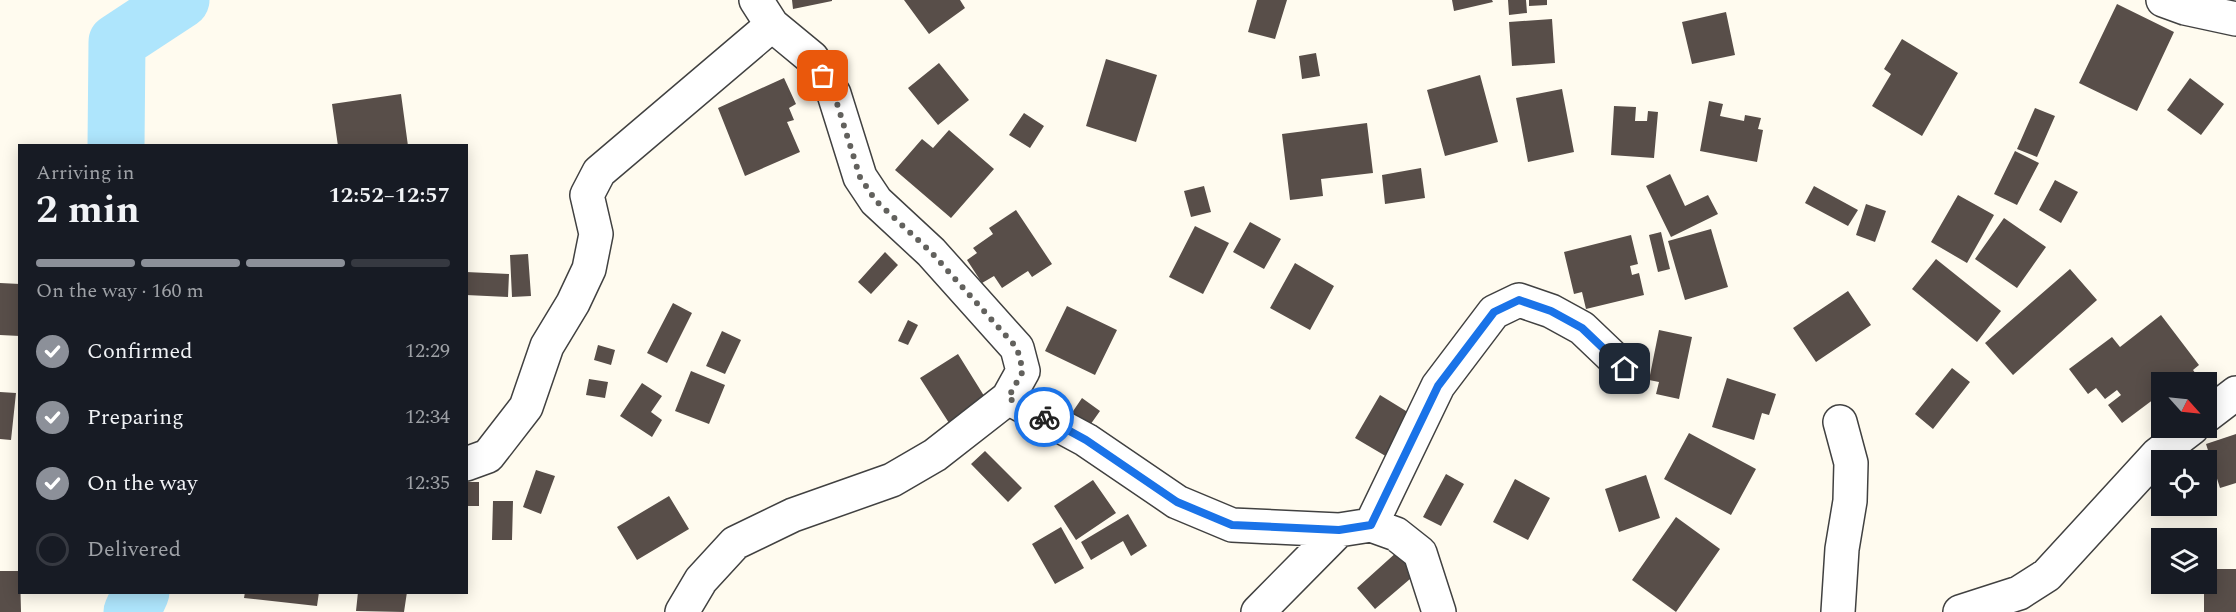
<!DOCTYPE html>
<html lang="en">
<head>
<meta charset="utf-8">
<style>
  :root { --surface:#171b24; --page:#20242c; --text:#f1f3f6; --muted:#9ea1a6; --line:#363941; --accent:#8c9099 }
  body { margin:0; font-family:Spectral,serif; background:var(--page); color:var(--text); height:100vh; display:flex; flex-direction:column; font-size:22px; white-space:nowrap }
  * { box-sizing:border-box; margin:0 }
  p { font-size:20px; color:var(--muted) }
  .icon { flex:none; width:33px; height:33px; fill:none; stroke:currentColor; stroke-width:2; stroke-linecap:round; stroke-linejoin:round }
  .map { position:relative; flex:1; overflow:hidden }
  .panel { position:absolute; left:18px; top:144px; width:450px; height:450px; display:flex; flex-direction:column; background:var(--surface); border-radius:0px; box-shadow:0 3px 15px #0003 }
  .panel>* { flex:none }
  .needle { width:39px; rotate:117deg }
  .fabs { position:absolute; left:2151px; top:372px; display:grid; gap:12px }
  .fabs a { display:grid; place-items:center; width:66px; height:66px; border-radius:0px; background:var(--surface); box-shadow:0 3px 15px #0003; font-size:30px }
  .pin { position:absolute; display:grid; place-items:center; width:51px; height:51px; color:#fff; margin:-26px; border-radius:12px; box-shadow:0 3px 9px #0006 }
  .courier { position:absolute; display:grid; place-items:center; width:60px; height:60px; margin:-30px; border:4px solid #1a73e8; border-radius:50%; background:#fff; color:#222; box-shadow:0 2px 8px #0007 }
  .overview em { font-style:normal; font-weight:700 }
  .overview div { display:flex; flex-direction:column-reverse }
  .overview { display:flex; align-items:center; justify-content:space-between; height:102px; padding:0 18px }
  h1 { font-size:39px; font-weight:700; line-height:45px }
  .bar { display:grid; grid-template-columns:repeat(4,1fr); gap:9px 6px; align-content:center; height:72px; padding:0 18px }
  .bar i { height:8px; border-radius:4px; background:var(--line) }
  .bar .on { background:var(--accent) }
  .bar p { grid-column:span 4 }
  ol { padding:0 18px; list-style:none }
  li { display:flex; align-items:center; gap:18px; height:66px }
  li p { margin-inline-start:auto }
  li .icon { padding:6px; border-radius:50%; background:var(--accent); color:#fff; stroke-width:4 }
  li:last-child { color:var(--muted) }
  li i { width:33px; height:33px; border:3px solid var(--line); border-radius:50% }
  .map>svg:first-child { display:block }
</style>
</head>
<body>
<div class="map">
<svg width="2236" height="612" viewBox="0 0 2236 612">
  <rect width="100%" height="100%" fill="#fffbef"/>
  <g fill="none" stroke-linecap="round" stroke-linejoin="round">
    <!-- river -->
    <path stroke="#aee5fc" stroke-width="57" d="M116,146L117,42L181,0
      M132,612L141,592"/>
  </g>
  <!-- building -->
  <path fill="#584e49" d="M792,0H832V1L793,9Z
    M904,0H960L965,8L929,34Z
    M1257,0H1287L1275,39L1248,32Z
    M1452,0H1492L1493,2L1454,11Z
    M1508,0H1526L1527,13L1509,15Z
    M1529,0H1547V5L1529,6Z
    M2117,4L2174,32L2137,111L2079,83Z
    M1726,12L1735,55L1692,64L1682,22Z
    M1552,19L1555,63L1512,66L1509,22Z
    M1902,39L1958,73L1922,136L1872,106L1891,74L1884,69Z
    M1316,53L1320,76L1302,79L1299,56Z
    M1106,59L1157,75L1136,142L1086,126Z
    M939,63L969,100L938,125L908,88Z
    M1480,75L1498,142L1445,156L1427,90Z
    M784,78L796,104L789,108L794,120L787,122L800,152L745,176L718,108Z
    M2190,78L2224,104L2201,135L2167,110Z
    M1562,89L1574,152L1528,162L1516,98Z
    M401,94L408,146H338L332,104Z
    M1709,101L1723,104L1720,116L1744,121L1745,115L1761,118L1758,129L1763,130L1757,162L1700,151Z
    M1614,106L1636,107L1635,121H1647L1648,111L1658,112L1654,158L1611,155Z
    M2035,108L2055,116L2037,157L2017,149Z
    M1024,113L1044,126L1030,148L1009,135Z
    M1367,123L1373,173L1321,179L1323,196L1290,200L1282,134Z
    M949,130L994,169L951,218L895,170L922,139L933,148Z
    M2015,151L2039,163L2017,205L1994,194Z
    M1421,168L1425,198L1385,204L1382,175Z
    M1670,174L1685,206L1708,195L1718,214L1671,237L1646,186Z
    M2055,180L2078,192L2061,223L2039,210Z
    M1204,186L1211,212L1191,217L1184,191Z
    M1814,186L1858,210L1848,226L1805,203Z
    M1958,195L1994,215L1967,263L1931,242Z
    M1866,204L1886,211L1875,242L1856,235Z
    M1016,210L1052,264L1032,277L1028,271L1002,288L994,276L982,283L967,260L977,253L973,248L993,234L989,228Z
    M2004,218L2046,247L2017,288L1975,259Z
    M1250,222L1281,239L1264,269L1233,252Z
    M1195,226L1229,243L1203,294L1169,277Z
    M1711,229L1728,287L1685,300L1668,241Z
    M1661,232L1670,269L1658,272L1649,235Z
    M1631,235L1638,264L1630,266L1632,275L1639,273L1644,295L1586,309L1582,292L1574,294L1564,252Z
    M885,252L898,265L871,294L858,282Z
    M528,254L531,296L512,297L510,255Z
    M1936,259L2001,311L1977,342L1912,289Z
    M1295,263L1334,286L1310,330L1270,308Z
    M2070,269L2097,300L2013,375L1985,343Z
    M466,272L509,274L508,297L466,295Z
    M0,283L20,284V336L0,335Z
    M1848,291L1871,325L1816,362L1793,328Z
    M673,303L692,313L667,363L647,353Z
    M1067,306L1117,330L1095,375L1045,351Z
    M2161,315L2199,365L2193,370L2201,381L2162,382V393L2122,423L2108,405L2121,395L2117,390L2105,399L2096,388L2088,394L2069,369L2112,337L2120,347Z
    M908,320L918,325L908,345L898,341Z
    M1659,330L1692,337L1679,399L1656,394L1659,382L1649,380Z
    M722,331L741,340L725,374L706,366Z
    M598,345L615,350L611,365L594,360Z
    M958,354L986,399L949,423L920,378Z
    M1952,368L1970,382L1933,429L1915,414Z
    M691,371L725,385L709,424L675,411Z
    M1727,378L1776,394L1769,415L1762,413L1754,440L1712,427Z
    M589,379L608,382L605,398L586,395Z
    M642,383L662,396L651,412L662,420L652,437L620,416Z
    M0,392L16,393L11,440L0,439Z
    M1380,395L1419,419L1394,461L1355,438Z
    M1082,398L1100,411L1083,435L1065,423Z
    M1689,433L1756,469L1731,515L1664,479Z
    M2236,434V483L2220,488L2206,444Z
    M985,451L1022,488L1008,502L971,464Z
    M536,470L555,476L541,514L523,507Z
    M1446,474L1464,484L1441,526L1423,517Z
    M1646,475L1660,518L1619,532L1605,489Z
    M1515,479L1550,498L1528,540L1493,522Z
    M1093,480L1116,513L1076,540L1054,506Z
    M466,482H479V506H466Z
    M669,496L689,529L637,560L617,527Z
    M493,501H513L512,540H492Z
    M1128,514L1147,546L1131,556L1123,541L1091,560L1081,542Z
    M1676,517L1720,549L1676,612L1632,580Z
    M1061,527L1084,568L1055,584L1032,544Z
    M1398,551L1417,573L1375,609L1357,588Z
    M2213,569H2236V612H2204V592H2213Z
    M0,571H20L21,612H0Z
    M245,592H319L317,606L244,598Z
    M358,592H407L404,612L356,611Z"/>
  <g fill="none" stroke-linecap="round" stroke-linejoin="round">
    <defs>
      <path id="minor" d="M2163,0L2185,8L2236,19
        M1008,398L1086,440L1177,502L1232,525L1339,530L1371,525L1396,534L1420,553L1439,612
        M2206,416L2236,393
        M466,464L488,456L526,407L547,346L573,303L589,269L596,234L587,195L599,172L772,25
        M1371,525L1438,386L1494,312L1519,300L1551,311L1582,328L1625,369
        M682,612L701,580L735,543L793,515L892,480L935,455L1008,398L1023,371L1017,348L931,252L876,201L860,177L834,94L812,58L772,25L756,0
        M1258,612L1339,530
        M1838,612L1842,549L1850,501L1851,463L1840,422
        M1960,612L2019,593L2047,575L2158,454L2192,428"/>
    </defs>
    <!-- minor casing -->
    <use href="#minor" stroke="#414141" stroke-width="36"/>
    <!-- minor -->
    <use href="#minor" stroke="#fff" stroke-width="33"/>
  </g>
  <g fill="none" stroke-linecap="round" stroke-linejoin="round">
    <!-- done -->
    <path stroke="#62615d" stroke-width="6" stroke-dasharray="0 10.8" d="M823,76L834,94L860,177L876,201L931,252L1017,348L1023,371L1008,398L1044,417"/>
    <!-- route -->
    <path stroke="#1a73e8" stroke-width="8" d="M1044,417L1086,440L1177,502L1232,525L1339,530L1371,525L1438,386L1494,312L1519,300L1551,311L1582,328L1625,369"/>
  </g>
</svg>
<div class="fabs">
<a><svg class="needle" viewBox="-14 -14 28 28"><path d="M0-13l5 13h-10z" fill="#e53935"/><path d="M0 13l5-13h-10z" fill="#9ea1a6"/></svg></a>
<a><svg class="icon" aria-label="locate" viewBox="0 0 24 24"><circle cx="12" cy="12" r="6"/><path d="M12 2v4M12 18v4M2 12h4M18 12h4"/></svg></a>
<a><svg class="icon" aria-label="layers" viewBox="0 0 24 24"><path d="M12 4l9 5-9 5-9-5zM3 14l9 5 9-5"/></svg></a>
</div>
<div class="pin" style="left:823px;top:76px;background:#ea580c"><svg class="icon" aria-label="bag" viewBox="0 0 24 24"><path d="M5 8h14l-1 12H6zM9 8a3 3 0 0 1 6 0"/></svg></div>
<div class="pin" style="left:1625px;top:369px;background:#1f2937"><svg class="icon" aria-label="home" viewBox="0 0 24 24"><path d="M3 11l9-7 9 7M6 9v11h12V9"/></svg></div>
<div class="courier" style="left:1044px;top:417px"><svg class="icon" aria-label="bike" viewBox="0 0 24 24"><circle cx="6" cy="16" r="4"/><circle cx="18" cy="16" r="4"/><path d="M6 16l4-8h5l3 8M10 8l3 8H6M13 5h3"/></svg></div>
<section class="panel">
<div class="overview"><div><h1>2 min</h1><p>Arriving in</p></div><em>12:52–12:57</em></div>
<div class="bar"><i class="on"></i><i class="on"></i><i class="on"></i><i></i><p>On the way · 160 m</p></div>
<ol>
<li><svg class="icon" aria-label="check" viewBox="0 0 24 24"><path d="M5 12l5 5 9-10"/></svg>Confirmed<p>12:29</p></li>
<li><svg class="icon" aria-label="check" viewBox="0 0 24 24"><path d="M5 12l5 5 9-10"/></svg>Preparing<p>12:34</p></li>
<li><svg class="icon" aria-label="check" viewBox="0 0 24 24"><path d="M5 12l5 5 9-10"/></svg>On the way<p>12:35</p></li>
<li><i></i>Delivered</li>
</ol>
</section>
</div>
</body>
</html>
